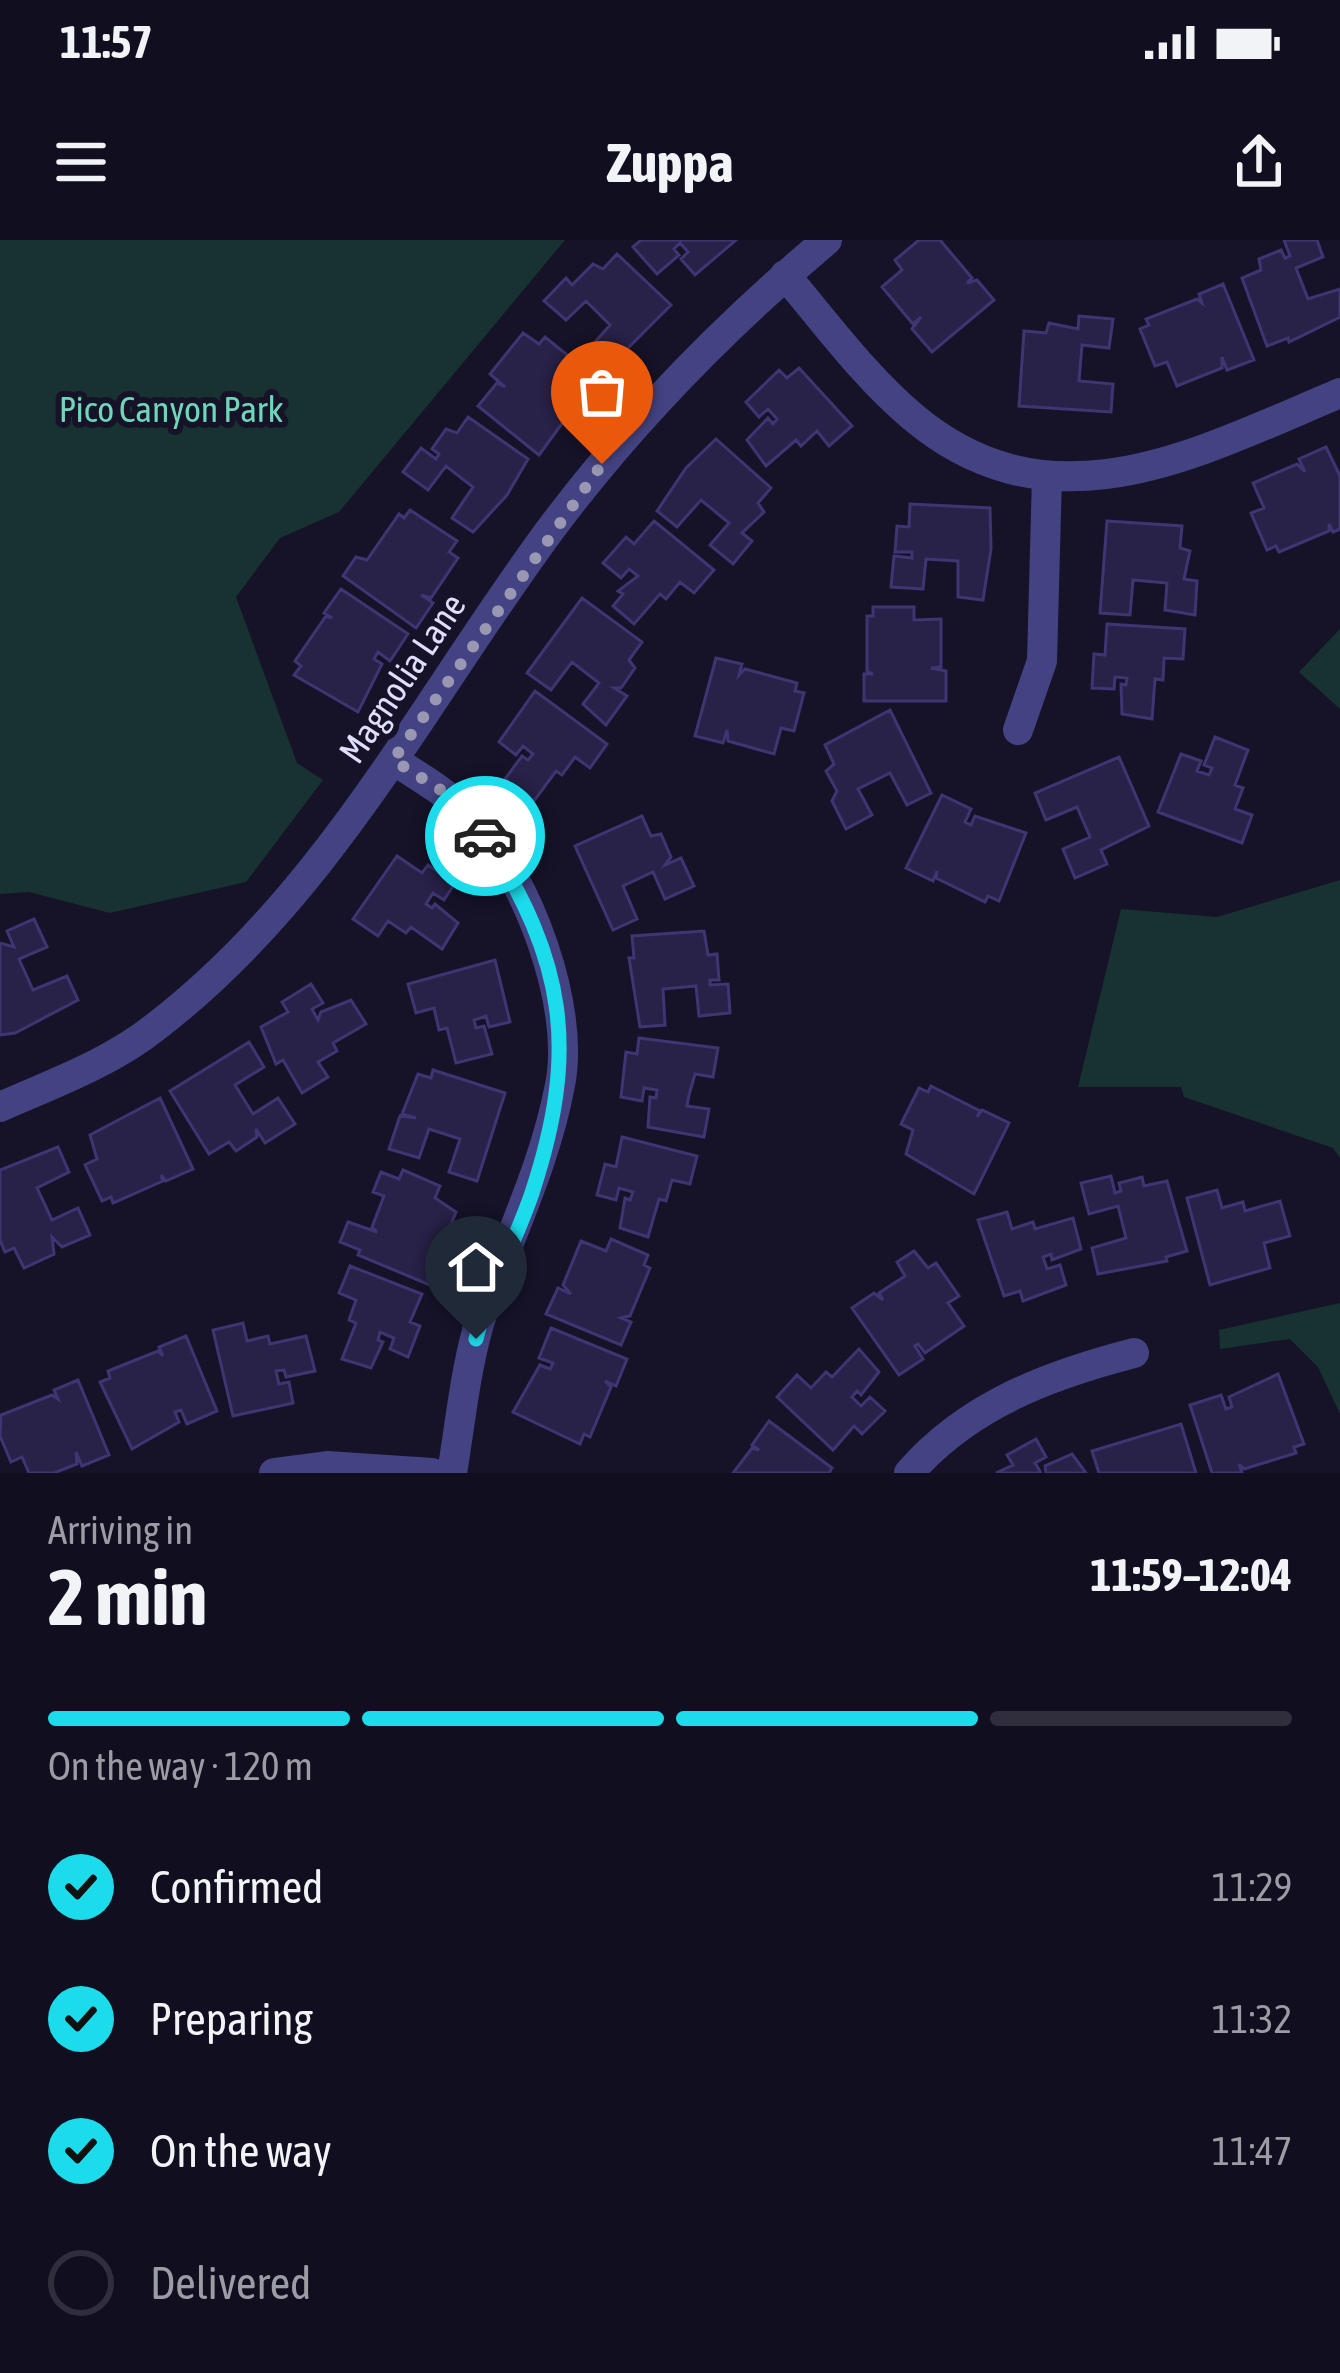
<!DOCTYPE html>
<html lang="en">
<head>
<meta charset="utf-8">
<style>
  :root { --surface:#100e1f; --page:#191728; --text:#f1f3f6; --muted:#9c9ca4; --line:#302e3d; --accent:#1cdbea }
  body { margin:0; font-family:"Asap Condensed",sans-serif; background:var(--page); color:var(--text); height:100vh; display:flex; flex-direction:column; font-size:45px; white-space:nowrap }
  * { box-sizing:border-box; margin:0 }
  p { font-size:39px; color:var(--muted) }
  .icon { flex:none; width:66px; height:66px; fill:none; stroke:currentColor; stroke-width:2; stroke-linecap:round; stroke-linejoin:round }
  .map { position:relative; height:1233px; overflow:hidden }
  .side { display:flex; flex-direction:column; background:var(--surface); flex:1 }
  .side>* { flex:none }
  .pin { position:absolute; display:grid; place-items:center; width:102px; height:102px; color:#fff; margin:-123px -51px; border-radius:50% 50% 50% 0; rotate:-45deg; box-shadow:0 0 12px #0007 }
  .pin .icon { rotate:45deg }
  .courier { position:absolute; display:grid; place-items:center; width:120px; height:120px; margin:-60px; border:9px solid #1cdbea; border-radius:50%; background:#fff; color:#222; box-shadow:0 3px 15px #0007 }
  .headline em { font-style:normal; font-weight:700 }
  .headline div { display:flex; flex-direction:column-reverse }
  .headline { display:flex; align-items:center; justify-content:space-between; height:204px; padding:0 48px }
  h1 { font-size:78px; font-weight:700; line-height:90px }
  .bar { display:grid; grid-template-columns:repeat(4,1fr); gap:18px 12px; align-content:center; height:144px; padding:0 48px }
  .bar i { height:15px; border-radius:9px; background:var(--line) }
  .bar .current { background:var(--accent) }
  .bar p { grid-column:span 4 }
  ol { padding:0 48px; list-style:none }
  li { display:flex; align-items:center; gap:36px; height:132px }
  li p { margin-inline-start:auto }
  li .icon { padding:12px; border-radius:50%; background:var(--accent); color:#111; stroke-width:4 }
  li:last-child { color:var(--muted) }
  li i { width:66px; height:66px; border:6px solid var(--line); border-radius:50% }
  .status { display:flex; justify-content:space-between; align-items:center; height:84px; padding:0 60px; background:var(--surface); direction:ltr }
  .status svg { height:33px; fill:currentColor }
  header { display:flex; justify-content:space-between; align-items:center; height:156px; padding:0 48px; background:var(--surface); font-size:54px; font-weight:700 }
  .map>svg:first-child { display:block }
</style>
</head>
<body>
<div class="status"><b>11:57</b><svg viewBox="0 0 49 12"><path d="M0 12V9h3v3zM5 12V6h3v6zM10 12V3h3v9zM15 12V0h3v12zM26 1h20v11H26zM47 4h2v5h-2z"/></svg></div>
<header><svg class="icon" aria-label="menu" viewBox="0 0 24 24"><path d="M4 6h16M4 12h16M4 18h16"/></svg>Zuppa<svg class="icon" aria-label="share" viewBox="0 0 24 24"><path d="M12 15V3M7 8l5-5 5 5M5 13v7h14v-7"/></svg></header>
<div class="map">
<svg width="1340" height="1233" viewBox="0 0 1340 1233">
  <rect width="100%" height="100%" fill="#161329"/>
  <!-- green -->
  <path fill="#173230" d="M0,0H565L339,272L280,298L236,357L297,523L323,540L246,642L110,673L29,652L0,654Z
    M1340,389V469L1299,432Z
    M1340,640V918L1333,908L1184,857L1181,847H1078L1121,669L1217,677Z
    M1340,1063V1174L1318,1127L1290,1099L1220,1109L1219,1090Z"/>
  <!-- building -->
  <path fill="#282148" stroke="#3f3572" stroke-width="3" d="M641,0H736L695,35L681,19L688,12L680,3L674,9L679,15L657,34L633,7Z
    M919,0H940L972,38L967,43L977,40L994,60L932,112L912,89L921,77L913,84L882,47L902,30L895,20Z
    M1284,0H1317L1323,17L1296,28L1308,59L1340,49V77L1289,102L1288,98L1267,106L1242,38L1261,30L1259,19L1281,10L1285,18L1290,16Z
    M617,14L671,65L606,130L587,111L610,85L586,61L566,80L544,61L566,38L572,45L593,24L603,29Z
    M1223,44L1254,120L1227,130L1222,117V128L1177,146L1167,122L1155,126L1140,89L1149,85L1146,79L1197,59L1202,63L1199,54Z
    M1079,76L1113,79L1109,108L1082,105L1079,141L1113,144L1111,172L1019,166L1024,91L1046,93L1049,83L1078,89Z
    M523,93L539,104L545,97L576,122L568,132L585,152L539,215L478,166L497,143L505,147L490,134Z
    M799,128L852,186L829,206L817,191L801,206L796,200L766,226L747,200L768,178L773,184L777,179L768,169L759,177L746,162L779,130L787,138Z
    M468,177L528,219L507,255L473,292L452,278L473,247L446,226L428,250L403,232L421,208L436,219L439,214L432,209L446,189L457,193Z
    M716,199L771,248L758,263L764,272L742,293L752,301L733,324L710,305L729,283L701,260L677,287L657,271L686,228Z
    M1326,207L1340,236V289L1333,292L1329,284V291L1279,312L1276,306L1267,310L1251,273L1264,268L1253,243L1297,224L1305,232L1299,219Z
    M910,264L990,268L991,309L983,360L958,357V321L926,319L923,349L891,347L894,316L912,318V312H895L897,286L909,287Z
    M410,270L457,301L449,312L458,318L431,358L421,355L433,363L416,388L343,336L356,317L367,320L399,274L404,278Z
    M654,281L714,330L694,353L680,342L666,359L660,354L634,384L613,366L623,354L618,351L638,336L629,329L621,338L603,323L626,297L634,304Z
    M1107,281L1182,286L1180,308L1190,311L1184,339L1197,341L1195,375L1165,370L1167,343L1133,340L1130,375L1100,373Z
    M341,349L408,394L390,421L378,412L374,419L382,424L358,472L294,435L301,426L295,421L326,376L332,378L324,373Z
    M582,358L642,402L629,420L635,428L621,448H614L627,456L606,485L583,464L599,443L572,422L551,450L527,433Z
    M873,367H914V380L941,379V427L931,428L946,431V461H864V434H873L867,431V376H873Z
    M1107,384L1185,389L1183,419L1164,418L1163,440L1155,439L1152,479L1122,474L1121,444L1126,445L1127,438L1115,437L1114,449L1092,448L1094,414L1105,415Z
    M716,418L742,424L739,435L745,429L797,443L795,451L804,453L794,491L781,488L774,514L728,501L727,490L723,503L695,496Z
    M535,451L607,504L590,528L575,517L562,535L556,531L534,561L505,539L522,516L528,520L533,514L523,506L516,515L499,502Z
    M890,470L931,553L907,565L890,533L858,549L872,575L846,589L832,561L837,551L826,531L834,524L825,505Z
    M1215,497L1248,510L1235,545L1243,548L1235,569L1252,575L1242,603L1158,572L1181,514L1201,521L1197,531L1209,535L1212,528L1204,525Z
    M1119,517L1149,586L1101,610L1107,624L1075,638L1063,609L1090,597L1077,567L1046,580L1035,553Z
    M942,555L971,569L965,582L971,585L975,576L1026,593L999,661L988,656L985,662L936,638L937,631L933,641L906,628Z
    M642,576L651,596L661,594L671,617L665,625L681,618L694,646L665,659L653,632L623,646L637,679L613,690L575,606Z
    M397,616L422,633L428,625L455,643L444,660L433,653L426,664L432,668L435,664L458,683L442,709L411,687L406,693L388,681L378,696L353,679Z
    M34,679L47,707L19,719L33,750L67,736L78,760L15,793L0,795V703L14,707L7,691Z
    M704,691L708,715L717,714L719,740H710V745L728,744L730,773L699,776L696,746L663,749L665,785L640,787L629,718H634L632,696Z
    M495,720L510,782L489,787L486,776L474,780L476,788L484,786L492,814L456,823L447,788L439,790L434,768L416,773L408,744Z
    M311,744L323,763L312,769L318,780L321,772L351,760L366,784L333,803L337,811L318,822L328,837L302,853L283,820L276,824L261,787L288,772L282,762Z
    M639,798L718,808L713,837L695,834L689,855L687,866L709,869L704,897L648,887L650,857L656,858L657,850L644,848L642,861L621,857L626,812L637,814Z
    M249,802L264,827L235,845L253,874L278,858L295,884L265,903L256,889L257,897L236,911L229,902L209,914L170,851Z
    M433,830L505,853L477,941L449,932L460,899L429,889L419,918L389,909L400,876L416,878L402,874L418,834L431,838Z
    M931,846L980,871L977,877L982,870L1009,883L974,954L906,914L913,890L901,884L919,848L928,852Z
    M160,858L193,929L166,941L161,935L163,941L113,963L111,957L102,961L85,925L97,919L90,895Z
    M622,897L697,916L690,944L672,940L666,961L659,959L648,997L620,988L625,958L630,960L633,952L619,948L616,960L597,955L605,924L616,927Z
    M58,907L69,932L37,948L52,980L78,968L90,995L62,1007L52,997L54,1014L24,1028L14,1008L5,1012L0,1000V930Z
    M403,930L440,946L435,958L456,972L439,1014L431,1011L443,1016L430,1045L358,1015L360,1010L340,1002L348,982L377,992L372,987L384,956L373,952L381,932L399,939Z
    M1111,936L1115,953L1121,951L1119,943L1142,937L1144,946L1167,941L1187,1011L1166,1017L1167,1021L1098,1034L1092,1008L1126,998L1118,966L1089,974L1081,943Z
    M1217,950L1222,968L1243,962L1245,971L1280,961L1290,996L1264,1003L1270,1028L1210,1045L1187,958Z
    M1007,972L1012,989L1033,982L1035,989L1073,978L1081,1009L1052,1020L1051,1014L1043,1017L1047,1029L1060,1025L1066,1045L1023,1061L1020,1051L1004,1056L978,980Z
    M611,999L648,1015L644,1025L650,1028L630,1076L621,1078L631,1082L621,1105L546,1074L558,1048L571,1054L563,1045L581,1001L606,1011Z
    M914,1011L928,1028L936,1023L959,1056L948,1063L964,1086L925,1113L918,1104L915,1106L923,1119L899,1135L852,1068L874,1053L883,1060L879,1053L905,1036L897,1022Z
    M350,1026L422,1054L410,1082L420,1086L408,1117L390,1109L394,1098L380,1092L378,1100L383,1102L371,1128L342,1119L356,1083L349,1080L356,1060L339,1053Z
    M243,1083L247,1101L268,1096L270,1104L306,1096L315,1131L286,1137L284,1130L276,1131L279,1144L289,1142L293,1163L233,1176L213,1090Z
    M551,1088L627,1119L616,1146L605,1141L611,1147L590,1197L584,1194L580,1204L513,1172L540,1125L550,1129L553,1123L539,1118Z
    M186,1096L217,1171L187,1184L181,1170L175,1172L179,1182L132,1209L100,1142L110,1138L108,1131L158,1111L163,1116L159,1107Z
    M859,1109L879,1132L861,1155L857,1151L852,1157L861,1166L870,1157L885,1171L862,1194L854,1186L833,1210L777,1157L797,1135L811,1148L826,1132L832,1137Z
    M1278,1134L1304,1204L1294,1207L1296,1213L1244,1229L1239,1224L1242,1233H1212L1190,1165L1221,1155L1226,1169L1232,1167L1229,1157Z
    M78,1140L109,1215L82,1226L76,1212L77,1224L54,1233H29L22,1217L11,1222L0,1196L1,1175L52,1155L58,1159L54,1150Z
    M769,1181L832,1228L829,1233H733L752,1208L759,1210L752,1205Z
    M1181,1184L1196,1233H1099L1092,1211Z
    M1036,1199L1046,1217L1035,1223L1041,1233H996L1013,1225L1007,1215Z
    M1072,1214L1086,1233H1046L1045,1226Z"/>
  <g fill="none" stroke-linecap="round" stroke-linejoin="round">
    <!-- minor -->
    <path stroke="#434383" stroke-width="30" d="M785,35C826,83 865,137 913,177C1052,294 1199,212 1340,153
      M1018,490L1042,421L1047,236
      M393,520C422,538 450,555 474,580C527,638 576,766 560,845C545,925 510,994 483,1071C466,1122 461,1179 452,1233
      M0,867C52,844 110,823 154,788C327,656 423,462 550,290C629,184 726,85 827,0
      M274,1233L327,1226L432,1233
      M909,1233C968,1165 1049,1135 1134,1113"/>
  </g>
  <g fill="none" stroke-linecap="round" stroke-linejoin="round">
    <!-- done -->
    <path stroke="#9997b2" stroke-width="12" stroke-dasharray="0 21.6" d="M485,596L444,552L393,520L602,224"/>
    <!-- route -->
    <path stroke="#1cdbea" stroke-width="15" d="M476,1099C489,1048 515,1003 532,953C579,810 566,722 485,596"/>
  </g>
  <g text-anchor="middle" stroke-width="12" stroke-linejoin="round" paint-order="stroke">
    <!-- park labels -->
    <g font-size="36" fill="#6fd6ba" stroke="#161329">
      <text x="171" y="182">Pico Canyon Park</text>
    </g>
    <!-- street labels -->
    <g font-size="36" fill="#e0defc" stroke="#161329">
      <text transform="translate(402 438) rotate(-56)" y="13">Magnolia Lane</text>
    </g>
  </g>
</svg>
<div class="pin" style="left:602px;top:224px;background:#ea580c"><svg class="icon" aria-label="bag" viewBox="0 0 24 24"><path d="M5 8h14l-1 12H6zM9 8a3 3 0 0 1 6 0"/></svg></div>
<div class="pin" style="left:476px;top:1099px;background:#1f2937"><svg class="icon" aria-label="home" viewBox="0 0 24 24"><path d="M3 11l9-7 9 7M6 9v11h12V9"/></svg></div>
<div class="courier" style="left:485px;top:596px"><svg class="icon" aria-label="car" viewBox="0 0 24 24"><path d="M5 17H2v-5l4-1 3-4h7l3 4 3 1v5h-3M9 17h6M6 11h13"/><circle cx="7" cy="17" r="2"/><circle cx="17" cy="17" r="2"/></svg></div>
</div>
<section class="side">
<div class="headline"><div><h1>2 min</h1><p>Arriving in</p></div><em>11:59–12:04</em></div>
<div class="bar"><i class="current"></i><i class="current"></i><i class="current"></i><i></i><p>On the way · 120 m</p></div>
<ol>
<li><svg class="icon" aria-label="check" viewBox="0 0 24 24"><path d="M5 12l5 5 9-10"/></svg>Confirmed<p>11:29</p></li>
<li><svg class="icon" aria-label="check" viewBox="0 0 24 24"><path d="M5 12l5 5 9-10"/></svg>Preparing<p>11:32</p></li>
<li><svg class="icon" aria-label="check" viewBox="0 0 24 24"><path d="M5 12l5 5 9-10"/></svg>On the way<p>11:47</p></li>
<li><i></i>Delivered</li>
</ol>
</section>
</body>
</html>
